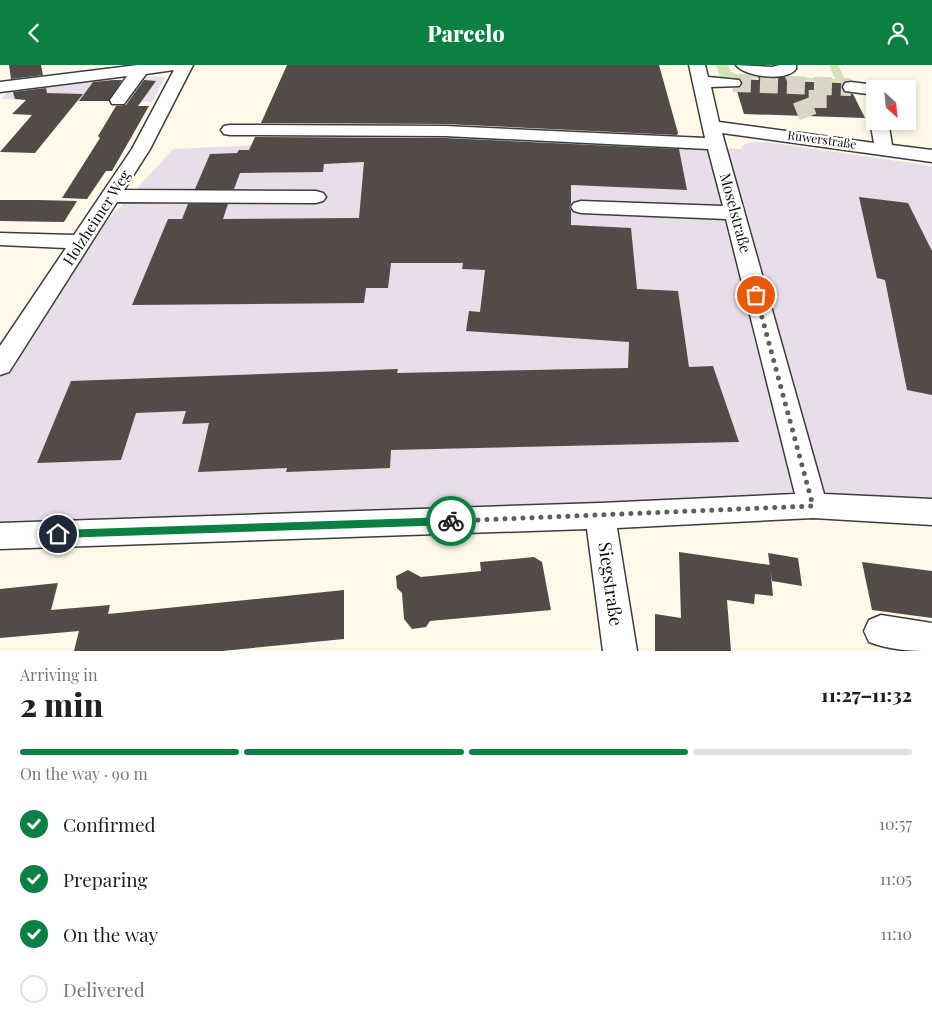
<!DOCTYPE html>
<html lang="en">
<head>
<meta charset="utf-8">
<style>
  :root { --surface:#fff; --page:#f6f6f6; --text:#202124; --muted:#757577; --line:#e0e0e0; --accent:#0b8043 }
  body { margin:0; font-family:"Playfair Display",serif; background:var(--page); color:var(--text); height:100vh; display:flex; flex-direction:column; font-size:19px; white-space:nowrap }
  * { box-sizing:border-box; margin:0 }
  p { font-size:16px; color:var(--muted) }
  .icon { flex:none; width:28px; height:28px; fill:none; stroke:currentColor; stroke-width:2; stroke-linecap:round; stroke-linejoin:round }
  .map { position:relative; height:586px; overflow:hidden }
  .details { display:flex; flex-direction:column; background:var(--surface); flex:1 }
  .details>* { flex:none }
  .needle { width:32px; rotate:153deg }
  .fabs { position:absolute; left:866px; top:15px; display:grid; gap:10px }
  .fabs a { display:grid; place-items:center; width:50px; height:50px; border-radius:0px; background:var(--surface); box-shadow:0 2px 8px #0003; font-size:25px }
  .pin { position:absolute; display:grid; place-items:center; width:42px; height:42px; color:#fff; margin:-21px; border:2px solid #fff; border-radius:50%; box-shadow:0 1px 5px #0007 }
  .courier { position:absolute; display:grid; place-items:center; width:50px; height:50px; margin:-25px; border:4px solid #0b8043; border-radius:50%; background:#fff; color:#222; box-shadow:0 1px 6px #0007 }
  .overview em { font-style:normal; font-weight:800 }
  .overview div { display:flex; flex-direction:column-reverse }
  .overview { display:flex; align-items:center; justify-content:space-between; height:85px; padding:0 20px }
  h1 { font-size:32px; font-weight:800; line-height:38px }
  .bar { display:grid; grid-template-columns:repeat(4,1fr); gap:8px 5px; align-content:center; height:60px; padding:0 20px }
  .bar i { height:6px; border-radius:4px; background:var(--line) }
  .bar .selected { background:var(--accent) }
  .bar p { grid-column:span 4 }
  ol { padding:0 20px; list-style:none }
  li { display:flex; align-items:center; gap:15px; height:55px }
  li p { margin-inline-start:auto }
  li .icon { padding:5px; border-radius:50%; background:var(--accent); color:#fff; stroke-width:4 }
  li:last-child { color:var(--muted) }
  li i { width:28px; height:28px; border:2px solid var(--line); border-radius:50% }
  header { display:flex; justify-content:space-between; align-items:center; height:65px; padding:0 20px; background:var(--accent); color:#fff; font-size:22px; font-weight:800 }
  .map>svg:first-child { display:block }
</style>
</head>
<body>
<header><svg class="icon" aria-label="back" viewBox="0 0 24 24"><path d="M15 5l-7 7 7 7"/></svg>Parcelo<svg class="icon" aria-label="person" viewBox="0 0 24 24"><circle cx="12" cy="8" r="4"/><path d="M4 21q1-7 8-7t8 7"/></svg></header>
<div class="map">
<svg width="932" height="586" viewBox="0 0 932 586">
  <rect width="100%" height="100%" fill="#fef9e8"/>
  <!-- industrial -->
  <path fill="#e8dee9" d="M127,11L165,12L152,37L2,34L9,25L95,15H124Z
    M457,71L741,84L743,80L753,77H767L932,101V440L0,465V313L88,177L173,84Z"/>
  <!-- green -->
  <path fill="#d0e5b5" d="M716,0H728L731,7L736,9L835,14L829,0H838L846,17L720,12Z"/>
  <!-- building -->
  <path fill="#524b47" d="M9,0H41L43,10L11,14Z
    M287,0H659L678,68L677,70L445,59L261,58Z
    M758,12H785L787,16L843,18L841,23L843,27L853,29L865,53L744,49L736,23L741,22L743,19L741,14L759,15Z
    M114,15H122L109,36H79L93,17Z
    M144,15L156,16L138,41H149L112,106H106L87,134L62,133L100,73L98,71L116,41L126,40Z
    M46,23L47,28L83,29L35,88L0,87L32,50L12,49L26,35L15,34L13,27Z
    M255,72L445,73L679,84L687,125L571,120V139L569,142L571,145V160L631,163L637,224L678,226L689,302L713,301L739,377L391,385L390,403L286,407L287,403L198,407L209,358L182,359L186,346L136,348L121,395L37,398L71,316L398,304L397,308L628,303L629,277L466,266L469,246L480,247L485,205L462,204L463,198H391L388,223H366L364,238L132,240L168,154H182L188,139H228L223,154L359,153L364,97L324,99L323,107L240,108L234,124H195L210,89L237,88L239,85H249Z
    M859,132L908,138L932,186V330L907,325L885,215L877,213Z
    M0,135H37L77,136L64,157L0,156Z
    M679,487L770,500L773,531L755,529L754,539L727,535L731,586H655V549L681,553Z
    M768,488L798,493L802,521L772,516Z
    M534,492L542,497L551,545L430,556L426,562L412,564L404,554L402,528L397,523L396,511L408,505L421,512L481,506L480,497Z
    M862,497L932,506V553L872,545Z
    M58,518L51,545L110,540L108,549L344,525V574L222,586H74L79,566L0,573V524Z"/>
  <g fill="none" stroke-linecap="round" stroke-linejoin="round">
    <!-- minor-tunnel -->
    <path stroke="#d9d5c7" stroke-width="18" stroke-dasharray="18 9" stroke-linecap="butt" d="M733,18L851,22
      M808,52L801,34H831"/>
    <defs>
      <path id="minor" d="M138,0H193L150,84L124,125L316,126L323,128L326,132L323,136L316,138L117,137L9,307L0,310V281L66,183L0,180V168L74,170L132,84L174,5L146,9L124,39H112L110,35L127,11L0,27V17Z
        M689,0H705L708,12L739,15L741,18L739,21L711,22L719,57L874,78L870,56L875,52V56H888L892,80L932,85V97L722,68L824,429L932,434V460L813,453L617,463L637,586H603L587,464L0,484V458L600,438L795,429L726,154L581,148L574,146L571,142L574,138L581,136L723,141L708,84L445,71L230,70L224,69L221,65L224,61L230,60L445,61L705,73Z
        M736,0L772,2L780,0H796V4C787,17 745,12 736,0Z
        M851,17L875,20L882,24H875V30L845,26L843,22L845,18Z
        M881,550L932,558V586C910,586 890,585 869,577L864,566L869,555Z"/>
    </defs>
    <!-- minor casing -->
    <use href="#minor" stroke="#3d3d3d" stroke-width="3"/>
    <!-- minor -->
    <use href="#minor" fill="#fff" fill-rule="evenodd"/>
  </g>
  <!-- route -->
  <path fill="#0b8043" d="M451,452L456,456L451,460L58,473L53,469L58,465Z"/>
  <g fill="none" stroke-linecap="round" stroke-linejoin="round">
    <!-- done -->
    <path stroke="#5f5e58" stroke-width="5" stroke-dasharray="0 9" d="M451,456L813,441L756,230"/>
  </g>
  <g text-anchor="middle" stroke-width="5" stroke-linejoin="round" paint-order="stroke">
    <!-- far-street labels -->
    <g font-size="12" fill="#0a0a0a" stroke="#fff">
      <text transform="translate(822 75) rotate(8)" y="4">Ruwerstraße</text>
    </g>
    <!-- street labels -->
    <g font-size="15" fill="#0a0a0a" stroke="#fff">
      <text transform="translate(735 148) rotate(75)" y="5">Moselstraße</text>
      <text transform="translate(97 153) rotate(-57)" y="5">Holzheimer Weg</text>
    </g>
    <!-- near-street labels -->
    <g font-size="18" fill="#0a0a0a" stroke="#fff">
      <text transform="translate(610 519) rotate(82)" y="6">Siegstraße</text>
    </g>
  </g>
</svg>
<div class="fabs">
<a><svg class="needle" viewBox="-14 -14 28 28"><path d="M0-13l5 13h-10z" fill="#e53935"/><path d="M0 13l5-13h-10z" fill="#757577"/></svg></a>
</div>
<div class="pin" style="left:756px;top:230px;background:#ea580c"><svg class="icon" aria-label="bag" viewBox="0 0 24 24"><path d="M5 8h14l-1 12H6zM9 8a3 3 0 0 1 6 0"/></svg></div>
<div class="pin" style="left:58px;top:469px;background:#1f2937"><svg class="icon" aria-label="home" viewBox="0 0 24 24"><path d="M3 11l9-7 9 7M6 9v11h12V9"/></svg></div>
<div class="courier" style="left:451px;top:456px"><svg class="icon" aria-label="bike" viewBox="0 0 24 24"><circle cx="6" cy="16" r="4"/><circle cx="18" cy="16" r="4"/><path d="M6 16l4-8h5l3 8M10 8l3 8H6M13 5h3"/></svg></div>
</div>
<section class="details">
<div class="overview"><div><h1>2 min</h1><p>Arriving in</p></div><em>11:27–11:32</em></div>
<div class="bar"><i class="selected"></i><i class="selected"></i><i class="selected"></i><i></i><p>On the way · 90 m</p></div>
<ol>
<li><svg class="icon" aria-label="check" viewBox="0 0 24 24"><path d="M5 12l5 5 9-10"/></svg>Confirmed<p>10:57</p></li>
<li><svg class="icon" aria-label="check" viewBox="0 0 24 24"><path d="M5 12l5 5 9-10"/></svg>Preparing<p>11:05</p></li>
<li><svg class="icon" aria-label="check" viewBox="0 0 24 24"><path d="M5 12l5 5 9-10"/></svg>On the way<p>11:10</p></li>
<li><i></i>Delivered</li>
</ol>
</section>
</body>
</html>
